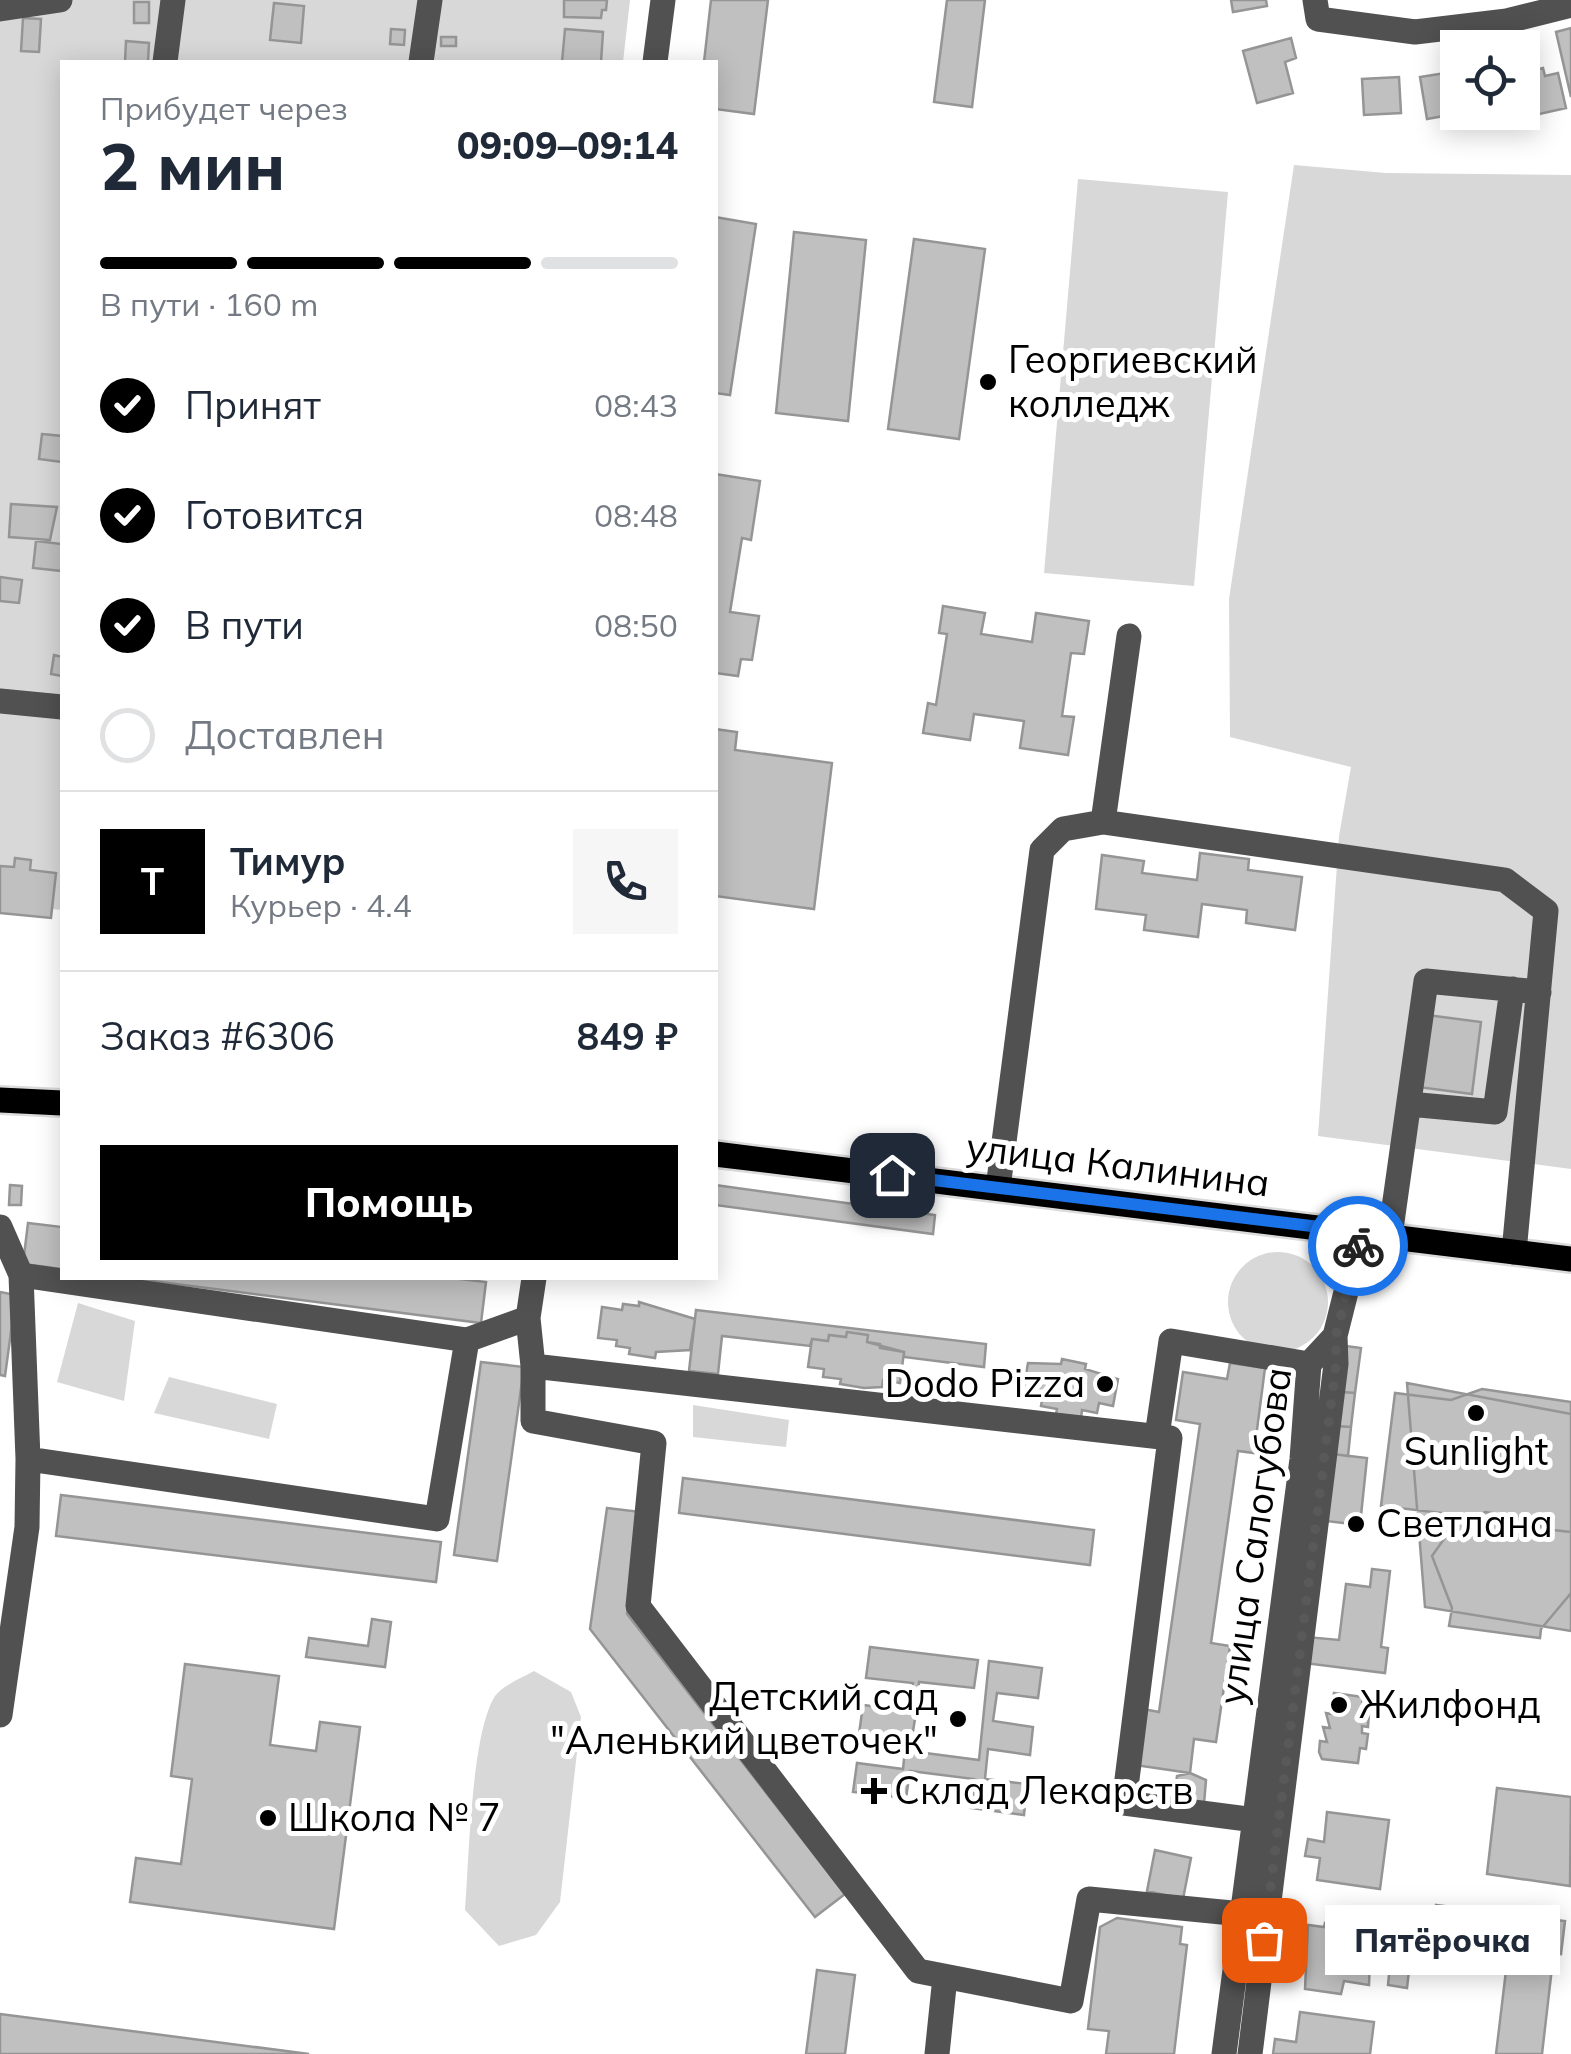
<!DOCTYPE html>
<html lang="ru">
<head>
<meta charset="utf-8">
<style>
  :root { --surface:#fff; --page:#f6f6f7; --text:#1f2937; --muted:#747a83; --line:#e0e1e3; --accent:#000 }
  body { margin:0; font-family:Mulish,sans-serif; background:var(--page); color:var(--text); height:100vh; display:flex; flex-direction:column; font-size:38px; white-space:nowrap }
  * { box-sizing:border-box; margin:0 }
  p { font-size:32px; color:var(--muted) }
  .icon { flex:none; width:55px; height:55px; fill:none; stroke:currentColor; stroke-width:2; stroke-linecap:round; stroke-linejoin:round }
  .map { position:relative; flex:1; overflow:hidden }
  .panel { position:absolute; left:60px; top:60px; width:658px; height:1220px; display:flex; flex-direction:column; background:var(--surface); border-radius:0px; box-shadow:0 5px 25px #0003 }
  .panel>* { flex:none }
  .tools { position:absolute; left:1440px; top:30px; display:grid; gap:20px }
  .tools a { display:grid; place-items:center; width:100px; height:100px; border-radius:0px; background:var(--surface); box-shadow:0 5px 25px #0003; font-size:50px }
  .pin { position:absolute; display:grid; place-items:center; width:85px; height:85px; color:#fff; margin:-42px; border-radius:20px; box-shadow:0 5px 15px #0006 }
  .courier { position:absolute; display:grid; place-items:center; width:100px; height:100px; margin:-50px; border:8px solid #1a73e8; border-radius:50%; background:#fff; color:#222; box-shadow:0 2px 12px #0007 }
  .bubble { position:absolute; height:70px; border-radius:0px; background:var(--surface); box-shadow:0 5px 25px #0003; font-size:32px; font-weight:800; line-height:70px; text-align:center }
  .overview em { font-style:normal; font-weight:800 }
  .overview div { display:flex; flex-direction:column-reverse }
  .overview { display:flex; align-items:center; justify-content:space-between; height:170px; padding:0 40px }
  h1 { font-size:65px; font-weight:800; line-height:75px }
  .bar { display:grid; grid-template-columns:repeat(4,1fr); gap:15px 10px; align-content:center; height:120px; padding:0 40px }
  .bar i { height:12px; border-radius:8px; background:var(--line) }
  .bar .on { background:var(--accent) }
  .bar p { grid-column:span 4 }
  .line { display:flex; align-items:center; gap:25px; padding:0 40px; border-top:2px solid var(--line) }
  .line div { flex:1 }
  .round { display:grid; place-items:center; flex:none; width:105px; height:105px; border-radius:0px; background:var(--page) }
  ol { padding:0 40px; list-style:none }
  li { display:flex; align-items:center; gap:30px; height:110px }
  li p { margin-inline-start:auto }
  li .icon { padding:10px; border-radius:50%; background:var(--accent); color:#fff; stroke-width:4 }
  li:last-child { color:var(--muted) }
  li i { width:55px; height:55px; border:5px solid var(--line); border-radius:50% }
  .action { display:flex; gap:20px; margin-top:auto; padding:20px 40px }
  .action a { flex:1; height:115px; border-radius:0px; background:var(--accent); color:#fff; font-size:40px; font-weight:800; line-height:115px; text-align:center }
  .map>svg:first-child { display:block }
</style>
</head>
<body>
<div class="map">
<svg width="1571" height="2054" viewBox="0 0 1571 2054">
  <rect width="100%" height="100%" fill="#fff"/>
  <!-- green -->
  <path fill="#d8d8d8" d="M0,0H630L623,62H62V910L0,903Z
    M1294,165L1386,173L1571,175V1169L1318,1136L1339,836L1351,767L1230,737L1229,599Z
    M1078,179L1228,192L1194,586L1044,573Z
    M1228 1302a50 50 0 1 1 100 0a50 50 0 1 1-100 0Z
    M78,1303L135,1321L124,1401L57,1382Z
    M169,1377L277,1404L269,1439L154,1413Z
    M693,1405L789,1420L786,1447L693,1437Z
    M534,1671L571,1692L581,1717L560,1902L536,1935L499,1946L465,1910C469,1861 471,1734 495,1696C503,1685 522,1678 534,1671Z"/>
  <!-- building -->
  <path fill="#c0c0c0" stroke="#959595" stroke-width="2.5" d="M564,0H607L606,10H602L601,18L564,17Z
    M711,0H768L754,114L715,109V62H704Z
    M947,0H985L972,107L934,102Z
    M1231,0H1266L1267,6L1233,12Z
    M134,2H149V23H134Z
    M274,3L304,6L301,43L270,40Z
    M23,18L41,19L39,52L21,51Z
    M1571,28V97L1556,32Z
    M391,29L405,30L404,45L390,44Z
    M565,29L603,32L601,62H562Z
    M441,37H456V46H441Z
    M1291,38L1296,58L1285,62L1293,93L1257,103L1243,51Z
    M126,41L149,43L148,62L125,61Z
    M1543,68L1545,76L1558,73L1566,108L1526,117L1522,73Z
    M1458,71V112H1466L1427,119L1420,77Z
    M1399,77L1401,113L1364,115L1362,79Z
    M715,217L756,224L730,395L715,393Z
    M794,232L866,240L848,421L776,413Z
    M914,239L985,249L959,439L888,429Z
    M42,434L62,436V462L39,459Z
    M715,474L760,481L751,540L742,538L730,612L759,616L752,660L741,659L738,676L715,673Z
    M11,504L57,507L50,540L9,537Z
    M36,541L62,544V571L33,568Z
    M0,577L22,580L19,603L0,601Z
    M943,606L985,613L981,634L1032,642L1036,613L1089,621L1084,654L1071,653L1062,716L1074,717L1068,755L1020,748L1024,721L974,714L970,740L923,733L928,703L936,705L947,634L939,633Z
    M54,655L62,657V676L51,674Z
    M715,729L737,732L735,750L832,763L814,909L715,896Z
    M1200,853L1249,859L1248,870L1302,877L1295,930L1246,923L1247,910L1202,904L1198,937L1144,930L1146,915L1096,909L1102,855L1144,861L1142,873L1197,880Z
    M15,858L31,860L30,870L56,873L51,918L0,913V866L14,867Z
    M1427,1015L1481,1022L1472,1094L1418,1087Z
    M10,1185L22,1186L21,1205H9Z
    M715,1185L935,1215L933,1234L715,1205Z
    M28,1223L62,1227V1269L23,1264Z
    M129,1278H452L486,1282L481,1323Z
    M0,1292L16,1295L5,1376L0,1375Z
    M639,1302L695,1319L690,1350L656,1352L655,1358L629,1354L630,1348L616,1346L617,1340L598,1338L602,1307L622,1310L623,1304L639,1306Z
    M696,1310L986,1344L984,1367L904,1357V1352L867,1342L868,1335L847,1332L846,1337L829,1335L828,1341L812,1339L810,1346L722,1336L718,1374L689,1371Z
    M847,1332L868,1335L867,1342L880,1344V1348L904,1352L900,1383L883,1380L882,1387L864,1388L840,1384L841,1379L823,1377L824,1369L808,1367L812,1339L828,1341L829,1335L846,1337Z
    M1346,1346L1361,1348L1355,1393L1342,1392Z
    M1062,1359L1086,1364L1085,1369L1118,1379L1113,1406L1099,1403L1097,1413L1082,1410L1081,1418L1056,1414L1057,1409L1041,1406L1042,1400L1022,1396L1028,1363L1061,1364Z
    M481,1362L524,1367L497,1561L454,1555Z
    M1230,1363L1265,1368L1254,1453L1238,1451L1211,1643L1230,1646L1216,1742L1194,1739L1190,1773L1135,1765L1143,1709L1159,1712L1200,1424L1176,1420L1183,1372L1227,1379Z
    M1407,1383L1571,1414V1631L1425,1607Z
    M1482,1389L1571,1402V1532L1544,1529L1534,1519L1485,1512L1476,1517L1381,1506L1395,1393L1451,1400Z
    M1342,1392L1355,1393L1351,1427L1338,1426Z
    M1335,1426L1351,1427L1348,1456L1333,1454Z
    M1333,1454L1367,1458L1360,1525L1326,1521Z
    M683,1478L1094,1530L1090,1565L679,1513Z
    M61,1495L441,1542L436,1582L56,1536Z
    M607,1508L641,1512L627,1614L845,1894L815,1917L590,1629Z
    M1485,1512L1534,1519L1544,1529L1571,1532V1593L1541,1629L1540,1638L1449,1626L1452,1608L1432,1556L1461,1515L1476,1517Z
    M1372,1569L1390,1571L1381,1647L1388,1648L1385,1673L1304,1663L1307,1637L1339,1640L1346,1584L1370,1587Z
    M372,1619L391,1622L385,1667L306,1657L309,1638L368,1646Z
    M870,1647L978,1660L974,1688L919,1682L916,1712L910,1711L913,1683L866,1678Z
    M989,1661L1042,1668L1038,1698L997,1693L993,1721L1033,1727L1030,1755L988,1749L985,1779L1027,1784L1024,1815L971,1808L974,1779L910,1771L906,1798L853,1792L857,1763L903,1769L906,1740L859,1734L863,1705L916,1712L910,1751L979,1760Z
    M185,1664L279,1676L270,1745L316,1751L320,1722L360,1727L334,1929L130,1902L136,1858L181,1864L192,1779L171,1776Z
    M1334,1693L1363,1697L1361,1712L1369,1713L1368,1727L1362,1726V1733L1368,1734L1366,1749L1360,1748L1358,1763L1322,1759L1319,1752L1320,1741L1327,1742L1323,1727L1330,1728L1326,1713L1332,1714Z
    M1190,1773L1206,1780L1204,1804L1174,1801L1177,1776Z
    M1497,1788L1571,1797L1570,1886L1487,1874Z
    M1327,1812L1389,1820L1380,1889L1317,1880L1320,1858L1305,1856L1308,1839L1324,1842Z
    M1155,1850L1191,1858L1183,1899L1147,1891Z
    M1436,1905L1565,1921L1561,1954L1432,1939Z
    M1117,1918L1182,1927L1180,1944L1187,1945L1174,2054H1106L1109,2031L1088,2029L1100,1927Z
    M1325,1923L1371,1929L1369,1985L1344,1981L1341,1994L1305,1989L1308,1925L1324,1927Z
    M1393,1934L1413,1936L1407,1988L1388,1985Z
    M1508,1954L1553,1959L1542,2054H1496Z
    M817,1970L855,1975L845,2054H806Z
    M1300,2012L1374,2022L1370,2054H1273L1275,2039L1296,2042Z
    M0,2014L309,2054H0Z"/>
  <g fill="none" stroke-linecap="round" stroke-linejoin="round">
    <defs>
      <path id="major" d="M0,1100L62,1103
        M715,1154L1571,1259"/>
    </defs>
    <!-- major casing -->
    <use href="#major" stroke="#dbdbdb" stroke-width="30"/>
    <!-- minor -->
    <path stroke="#515151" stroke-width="25" d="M1315,0L1318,19L1415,32L1507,21L1571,5
      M0,9L60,0
      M165,62L173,0
      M421,62L430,0
      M655,62L663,0
      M0,701L62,707
      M1103,822L1129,636
      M1409,1104L1495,1112L1512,989
      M998,1188L1042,850L1063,829L1103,822L1505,880L1546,911L1514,1252
      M0,1227L21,1275L467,1340L528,1318
      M1390,1236L1426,981L1539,992
      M21,1275L28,1459L437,1519L467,1340
      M534,1278L528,1318L533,1366L1170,1438L1124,1803L1255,1820
      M533,1366V1421L654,1443L638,1606L918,1971L1071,2001L1089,1899L1242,1914
      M1157,1436L1171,1341L1309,1364
      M0,1715L27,1527L28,1459
      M937,2054L945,1977
      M1224,2054L1302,1459L1309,1364L1335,1336
      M1250,2054L1336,1364L1335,1336L1361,1232"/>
    <!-- major -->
    <use href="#major" stroke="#000" stroke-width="25"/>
  </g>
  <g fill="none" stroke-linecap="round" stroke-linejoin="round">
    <!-- done -->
    <path stroke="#595959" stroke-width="10" stroke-dasharray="0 18" d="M1264,1940L1336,1364V1336L1358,1246"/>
    <!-- route -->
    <path stroke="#1a73e8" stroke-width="12" d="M892,1175L1361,1232L1358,1246"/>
  </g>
  <!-- markers -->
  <g fill="#000" stroke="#fff" stroke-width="4">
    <circle cx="988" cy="382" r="10"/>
    <circle cx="1105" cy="1384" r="10"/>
    <circle cx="1476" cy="1413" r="10"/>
    <circle cx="1356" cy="1524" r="10"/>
    <circle cx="1339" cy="1705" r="10"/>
    <circle cx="958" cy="1719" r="10"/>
    <path d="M869 1776h10v10h10v10h-10v10h-10v-10h-10v-10h10z"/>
    <circle cx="268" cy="1818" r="10"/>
  </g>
  <g text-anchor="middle" stroke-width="10" stroke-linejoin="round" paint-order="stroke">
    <!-- poi labels -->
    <g font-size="38" fill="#000" stroke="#fff" text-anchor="start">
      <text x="1008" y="373">Георгиевский<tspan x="1008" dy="44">колледж</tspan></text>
      <text x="1085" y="1397" text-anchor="end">Dodo Pizza</text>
      <text x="1476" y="1465" text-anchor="middle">Sunlight</text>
      <text x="1376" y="1537">Светлана</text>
      <text x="938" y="1710" text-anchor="end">Детский сад<tspan x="938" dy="44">"Аленький цветочек"</tspan></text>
      <text x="1359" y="1718">Жилфонд</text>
      <text x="894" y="1804">Склад Лекарств</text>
      <text x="288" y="1831">Школа № 7</text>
    </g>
    <!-- street labels -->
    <g font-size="38" fill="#000" stroke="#fff">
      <text transform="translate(1118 1165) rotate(7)" y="13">улица Калинина</text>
      <text transform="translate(1255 1536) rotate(-82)" y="13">улица Салогубова</text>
    </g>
  </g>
</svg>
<div class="tools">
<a><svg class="icon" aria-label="locate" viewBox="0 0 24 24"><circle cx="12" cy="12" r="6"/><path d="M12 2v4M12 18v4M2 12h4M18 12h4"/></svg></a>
</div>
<div class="pin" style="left:1264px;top:1940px;background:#ea580c"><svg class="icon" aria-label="bag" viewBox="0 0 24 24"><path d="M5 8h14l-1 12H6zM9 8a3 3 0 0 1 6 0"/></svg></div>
<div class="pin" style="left:892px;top:1175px;background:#1f2937"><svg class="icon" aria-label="home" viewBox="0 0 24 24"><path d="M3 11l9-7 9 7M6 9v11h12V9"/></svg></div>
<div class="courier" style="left:1358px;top:1246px"><svg class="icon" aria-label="bike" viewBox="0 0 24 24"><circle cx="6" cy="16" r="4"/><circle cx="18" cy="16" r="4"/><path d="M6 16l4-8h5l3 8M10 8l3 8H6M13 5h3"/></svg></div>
<div class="bubble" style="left:1325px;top:1905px;width:235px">Пятёрочка</div>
<section class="panel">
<div class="overview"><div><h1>2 мин</h1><p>Прибудет через</p></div><em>09:09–09:14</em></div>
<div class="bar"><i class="on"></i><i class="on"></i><i class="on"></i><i></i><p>В пути · 160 m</p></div>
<ol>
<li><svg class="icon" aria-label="check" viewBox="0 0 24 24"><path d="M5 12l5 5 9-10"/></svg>Принят<p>08:43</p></li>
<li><svg class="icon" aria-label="check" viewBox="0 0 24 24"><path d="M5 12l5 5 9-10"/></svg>Готовится<p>08:48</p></li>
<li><svg class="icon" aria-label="check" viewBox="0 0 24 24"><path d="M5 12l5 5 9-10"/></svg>В пути<p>08:50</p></li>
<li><i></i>Доставлен</li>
</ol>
<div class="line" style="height:180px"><b class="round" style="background:var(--accent);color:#fff">Т</b><div><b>Тимур</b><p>Курьер · 4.4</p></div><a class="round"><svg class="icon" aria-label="phone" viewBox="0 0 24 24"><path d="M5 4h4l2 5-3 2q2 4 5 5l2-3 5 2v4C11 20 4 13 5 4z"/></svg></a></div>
<div class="line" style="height:130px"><div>Заказ #6306</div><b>849 ₽</b></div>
<div class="action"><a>Помощь</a></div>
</section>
</div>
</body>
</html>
